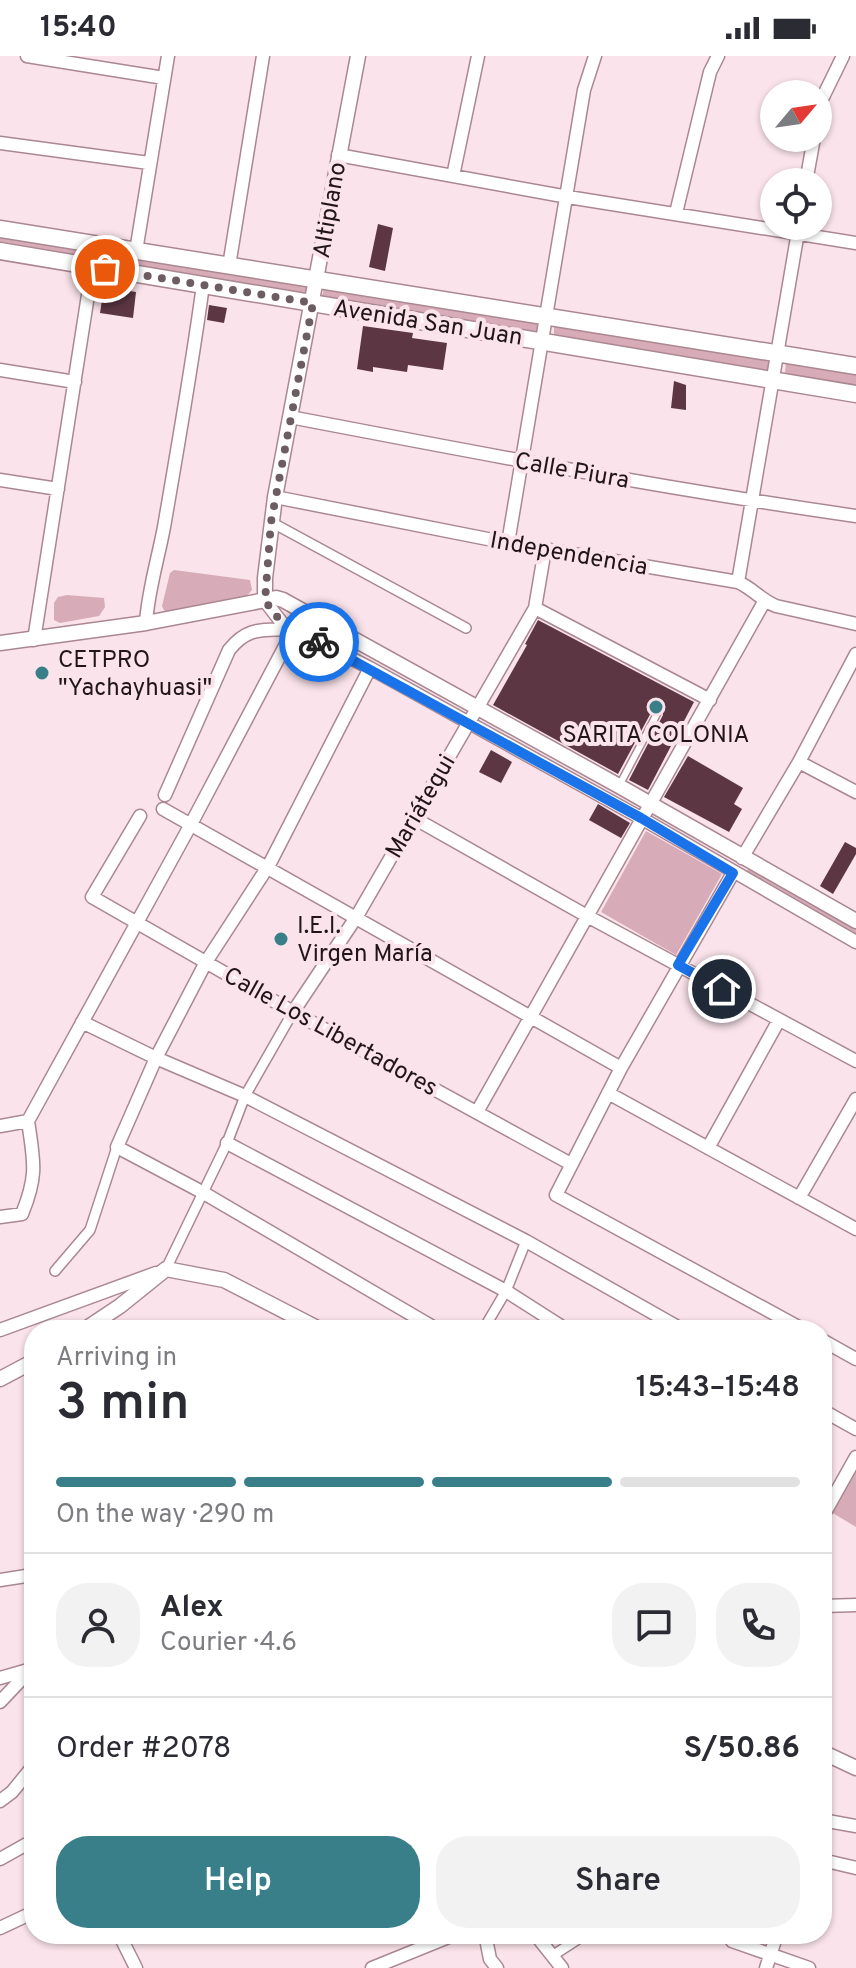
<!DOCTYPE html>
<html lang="en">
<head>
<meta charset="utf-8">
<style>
  :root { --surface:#fff; --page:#f2f2f3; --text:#2b2b33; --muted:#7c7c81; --line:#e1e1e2; --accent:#387f89 }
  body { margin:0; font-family:Overpass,sans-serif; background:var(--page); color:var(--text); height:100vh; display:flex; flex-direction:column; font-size:30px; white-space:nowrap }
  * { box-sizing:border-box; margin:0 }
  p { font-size:26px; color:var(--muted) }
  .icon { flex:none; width:44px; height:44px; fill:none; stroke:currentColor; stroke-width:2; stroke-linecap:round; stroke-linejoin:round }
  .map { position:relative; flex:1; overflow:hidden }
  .sheet { position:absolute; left:24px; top:1264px; width:808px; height:624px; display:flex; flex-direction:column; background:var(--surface); border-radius:32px; box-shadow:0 2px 6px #0004 }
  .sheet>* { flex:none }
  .needle { width:52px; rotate:61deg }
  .controls { position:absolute; left:760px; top:24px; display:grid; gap:16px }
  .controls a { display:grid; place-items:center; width:72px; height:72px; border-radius:50%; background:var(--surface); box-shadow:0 2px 6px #0004; font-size:40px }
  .pin { position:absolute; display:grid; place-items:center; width:68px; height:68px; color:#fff; margin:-34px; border:4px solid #fff; border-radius:50%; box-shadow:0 2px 8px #0007 }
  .courier { position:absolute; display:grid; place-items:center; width:80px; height:80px; margin:-40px; border:6px solid #1a73e8; border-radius:50%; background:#fff; color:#222; box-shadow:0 2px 10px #0007 }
  .headline em { font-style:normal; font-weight:600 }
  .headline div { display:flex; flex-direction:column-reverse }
  .headline { display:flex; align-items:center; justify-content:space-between; height:136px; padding:0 32px }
  h1 { font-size:52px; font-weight:600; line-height:60px }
  .bar { display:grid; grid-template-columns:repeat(4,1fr); gap:12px 8px; align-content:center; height:96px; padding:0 32px }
  .bar i { height:10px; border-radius:6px; background:var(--line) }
  .bar .active { background:var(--accent) }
  .bar p { grid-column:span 4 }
  .line { display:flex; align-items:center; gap:20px; padding:0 32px; border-top:2px solid var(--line) }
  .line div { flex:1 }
  .round { display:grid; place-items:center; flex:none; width:84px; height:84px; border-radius:32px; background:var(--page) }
  .button { display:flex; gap:16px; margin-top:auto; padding:16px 32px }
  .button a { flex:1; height:92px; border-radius:32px; background:var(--accent); color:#fff; font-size:32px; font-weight:600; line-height:92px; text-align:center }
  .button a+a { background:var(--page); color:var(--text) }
  .status { display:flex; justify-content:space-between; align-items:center; height:56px; padding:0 40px; background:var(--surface); direction:ltr }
  .status svg { height:22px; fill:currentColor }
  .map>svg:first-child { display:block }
</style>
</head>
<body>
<div class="status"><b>15:40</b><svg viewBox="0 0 49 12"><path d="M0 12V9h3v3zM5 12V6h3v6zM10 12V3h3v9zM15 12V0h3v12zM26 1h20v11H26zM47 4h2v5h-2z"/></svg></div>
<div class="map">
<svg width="856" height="1912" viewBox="0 0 856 1912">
  <rect width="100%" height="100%" fill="#fae3ea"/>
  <!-- green -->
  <path fill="#d7abb8" d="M0,180L86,196L89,197L88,206L0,193Z
    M102,199L305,229L308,232L305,241L101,208Z
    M324,233L536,266L540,270L537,279L321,243Z
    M554,269L772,302L769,315L554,282Z
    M786,305L856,317V331L785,318Z
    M174,514L250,524L252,534L244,543L173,558L165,556L162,550L170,517Z
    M67,539L104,542L105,551L99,560L60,567L54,564V547L58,541Z
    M646,775L722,818L676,899L601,856Z
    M749,812L856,871V883L743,821Z
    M856,1414V1471L831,1456Z"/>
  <!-- building -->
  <path fill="#5c3743" d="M378,168L393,172L385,215L369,211Z
    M104,231L136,236L133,262L100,257Z
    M209,249L227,252L224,267L207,264Z
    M363,270L413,277L412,282L447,287L443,314L408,309L407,316L373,311V316L357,313Z
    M674,325L686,329V354L671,352Z
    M538,564L694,646L648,734L629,724L663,659L661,651L653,653L618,718L493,649L527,589L525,588Z
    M491,694L512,706L501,727L479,716Z
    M688,700L743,732L734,748L742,753L729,776L664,741Z
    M598,748L630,767L621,782L589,764Z
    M845,786L856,792V798L833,838L820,830Z"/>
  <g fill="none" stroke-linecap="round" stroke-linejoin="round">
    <defs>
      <path id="service" d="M619,730L658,656"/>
      <path id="pedestrian" d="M271,466L466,572
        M166,1213L227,1087L245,1040L293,956
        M55,1215L90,1174L117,1091
        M483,1274L506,1235L526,1185
        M552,1900L586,1878"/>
      <path id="minor" d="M27,0L164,22
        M818,59L821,45L843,0
        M0,87L149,107
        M338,99L568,141L856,187
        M453,120L478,0
        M806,126L814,82
        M676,157L710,16L718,0
        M136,195L168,0
        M229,210L263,0
        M0,314L75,326
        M290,361C478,397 666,433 856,460
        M0,424L58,433
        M275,441L508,487L738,526C752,532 761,544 776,550L856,568
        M508,487L584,34L595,0
        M738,526L799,170
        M265,545L282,567L370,612L641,762L856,886
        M535,552L710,644
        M146,567C148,535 158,503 164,471C178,390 192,310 203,229
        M34,584L96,188
        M370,612L269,809L206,906L156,1002L117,1091L202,1136L438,1274
        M799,706L856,736
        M163,753L621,1012
        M140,760L92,841L293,956L571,1108
        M412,761L587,860L856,1005
        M742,802L799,706L856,598
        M733,817L621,1012L556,1139L804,1274
        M293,956L357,860L535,552L545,493
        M82,966L156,1002L245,1040L526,1185L683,1274
        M608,1037L856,1173
        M477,1056L764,546
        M0,1070L28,1065L190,770L294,573C264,575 249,569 229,594L165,739
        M227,1087L506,1235L567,1274
        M708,1092L779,964
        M799,1142L856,1043
        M0,1161L22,1158C38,1119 34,1106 28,1065
        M0,1274L156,1217
        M822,1284L856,1303
        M822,1354L856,1373
        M822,1456L824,1458L856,1401
        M0,1524L26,1520L34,1514
        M822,1550L856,1549
        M0,1622L28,1614
        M0,1646L34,1610
        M0,1745L12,1736L34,1709
        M822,1764L856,1770
        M0,1803L34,1784
        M822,1804L856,1812
        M0,1872L34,1856
        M119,1878L136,1912
        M485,1878L490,1903L497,1912
        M535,1878L562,1912
        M732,1885L809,1912
        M372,1912L456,1878
        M766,1912L777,1878"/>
      <path id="tertiary" d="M265,545V522L275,441L358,0
        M0,587L146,567L276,542L283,544L619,730L856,865
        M84,1274L120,1250L166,1213L224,1224L321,1274
        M0,1323L34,1305
        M822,1696L856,1712"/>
      <path id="secondary" d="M0,173L856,310
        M0,195L856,338"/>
    </defs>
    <!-- service casing -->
    <use href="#service" stroke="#aa8791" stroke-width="9"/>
    <!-- pedestrian casing -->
    <use href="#pedestrian" stroke="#aa8791" stroke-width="12"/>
    <!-- minor casing -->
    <use href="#minor" stroke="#aa8791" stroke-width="15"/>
    <!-- tertiary casing -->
    <use href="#tertiary" stroke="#aa8791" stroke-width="17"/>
    <!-- secondary casing -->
    <use href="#secondary" stroke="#aa8791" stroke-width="19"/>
    <!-- service -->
    <use href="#service" stroke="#fff" stroke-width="6"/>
    <!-- pedestrian -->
    <use href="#pedestrian" stroke="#fff" stroke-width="9"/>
    <!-- minor -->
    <use href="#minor" stroke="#fff" stroke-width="12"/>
    <!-- tertiary -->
    <use href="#tertiary" stroke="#fff" stroke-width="14"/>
    <!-- secondary -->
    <use href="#secondary" stroke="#fff" stroke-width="16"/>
  </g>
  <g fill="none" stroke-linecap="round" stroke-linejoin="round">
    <!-- done -->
    <path stroke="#6d5d62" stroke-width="8" stroke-dasharray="0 14.4" d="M105,213L313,247L271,466L265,545L282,567L319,586"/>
    <!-- route -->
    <path stroke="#1a73e8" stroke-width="10" d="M319,586L641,762L733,817L678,909L722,933"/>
  </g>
  <!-- markers -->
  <g fill="#387f89" stroke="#fae3ea" stroke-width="3">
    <circle cx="42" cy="617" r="8"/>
    <circle cx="656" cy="651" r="8"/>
    <circle cx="281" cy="883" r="8"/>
  </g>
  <g text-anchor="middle" stroke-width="8" stroke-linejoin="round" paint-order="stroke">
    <!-- street labels -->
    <g font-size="24" fill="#211519" stroke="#fae3ea">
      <text transform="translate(329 154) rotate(-80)" y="8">Altiplano</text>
      <text transform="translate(428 266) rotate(9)" y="8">Avenida San Juan</text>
      <text transform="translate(572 414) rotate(10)" y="8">Calle Piura</text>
      <text transform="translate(569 497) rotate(10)" y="8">Independencia</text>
      <text transform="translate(420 750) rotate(-60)" y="8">Mariátegui</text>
      <text transform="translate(331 975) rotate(29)" y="8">Calle Los Libertadores</text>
    </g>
    <!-- poi labels -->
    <g font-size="24" fill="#211519" stroke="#fae3ea" text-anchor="start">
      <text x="58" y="611">CETPRO<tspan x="58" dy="28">"Yachayhuasi"</tspan></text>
      <text x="656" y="686" text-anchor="middle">SARITA COLONIA</text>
      <text x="297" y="877">I.E.I.<tspan x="297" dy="28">Virgen María</tspan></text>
    </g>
  </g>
</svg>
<div class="controls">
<a><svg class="needle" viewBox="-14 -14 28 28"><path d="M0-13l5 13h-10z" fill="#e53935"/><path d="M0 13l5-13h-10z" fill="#7c7c81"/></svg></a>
<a><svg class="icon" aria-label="locate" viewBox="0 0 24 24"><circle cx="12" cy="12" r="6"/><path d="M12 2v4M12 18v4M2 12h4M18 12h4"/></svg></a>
</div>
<div class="pin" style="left:105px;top:213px;background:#ea580c"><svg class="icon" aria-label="bag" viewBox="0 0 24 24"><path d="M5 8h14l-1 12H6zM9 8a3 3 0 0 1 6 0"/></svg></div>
<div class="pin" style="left:722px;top:933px;background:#1f2937"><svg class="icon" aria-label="home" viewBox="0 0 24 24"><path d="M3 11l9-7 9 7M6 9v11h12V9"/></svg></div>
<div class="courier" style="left:319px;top:586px"><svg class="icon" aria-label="bike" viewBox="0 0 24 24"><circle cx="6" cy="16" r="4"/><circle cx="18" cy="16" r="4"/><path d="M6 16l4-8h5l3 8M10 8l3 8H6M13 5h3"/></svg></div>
<section class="sheet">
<div class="headline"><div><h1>3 min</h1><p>Arriving in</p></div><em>15:43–15:48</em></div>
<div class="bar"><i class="active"></i><i class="active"></i><i class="active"></i><i></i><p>On the way · 290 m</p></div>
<div class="line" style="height:144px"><a class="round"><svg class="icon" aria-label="person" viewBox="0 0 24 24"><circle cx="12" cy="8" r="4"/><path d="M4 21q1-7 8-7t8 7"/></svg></a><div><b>Alex</b><p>Courier · 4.6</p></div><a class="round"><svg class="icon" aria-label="chat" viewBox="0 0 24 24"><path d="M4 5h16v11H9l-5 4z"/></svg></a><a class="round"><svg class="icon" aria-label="phone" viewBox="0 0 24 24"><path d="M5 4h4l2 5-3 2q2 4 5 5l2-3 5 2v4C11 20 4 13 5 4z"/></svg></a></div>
<div class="line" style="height:104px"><div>Order #2078</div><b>S/50.86</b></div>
<div class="button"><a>Help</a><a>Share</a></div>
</section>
</div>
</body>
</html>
